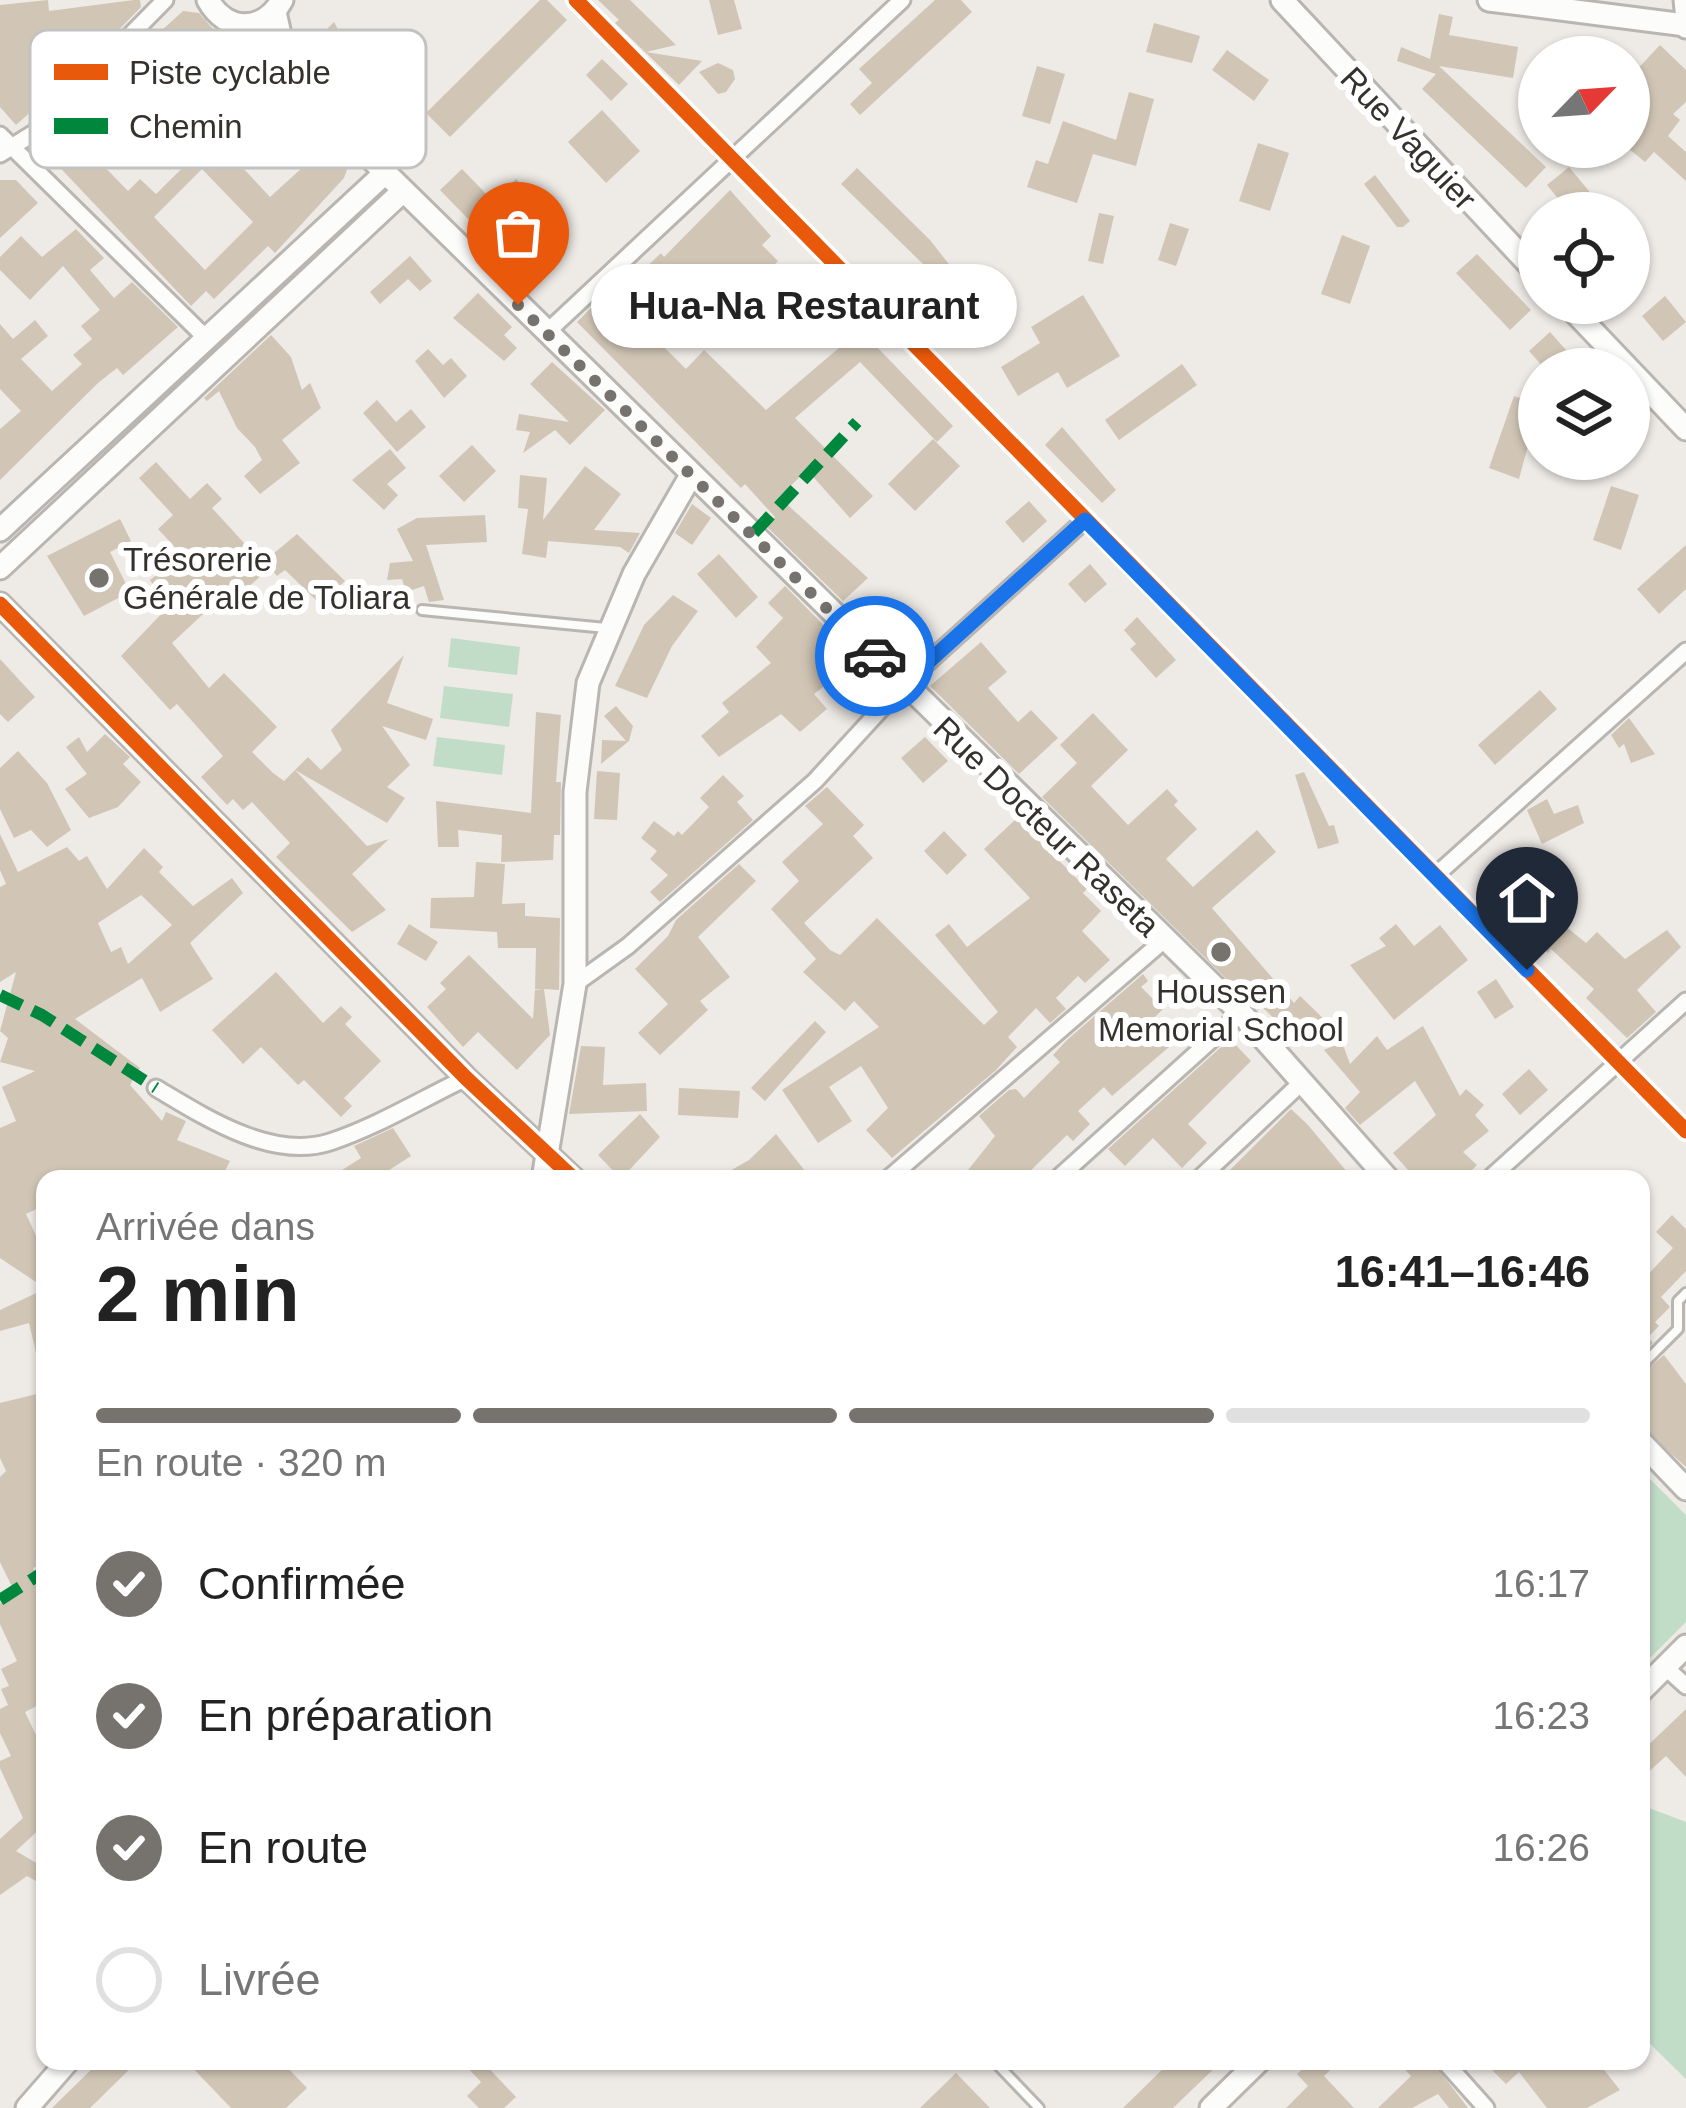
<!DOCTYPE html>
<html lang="fr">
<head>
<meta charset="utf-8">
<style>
  :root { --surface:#fff; --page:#f2f2f2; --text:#222; --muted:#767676; --line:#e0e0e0; --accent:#76726e }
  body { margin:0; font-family:Arial,sans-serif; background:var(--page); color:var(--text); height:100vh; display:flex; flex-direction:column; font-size:45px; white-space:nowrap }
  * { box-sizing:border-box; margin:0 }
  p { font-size:39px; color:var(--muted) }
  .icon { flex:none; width:66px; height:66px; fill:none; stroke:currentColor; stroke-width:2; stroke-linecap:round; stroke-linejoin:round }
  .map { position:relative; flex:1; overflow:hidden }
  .details { position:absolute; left:36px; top:1170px; width:1614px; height:900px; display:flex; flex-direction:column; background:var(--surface); border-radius:24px; box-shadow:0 3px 9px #0004 }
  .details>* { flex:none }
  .needle { width:78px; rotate:65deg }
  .controls { position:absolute; left:1518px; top:36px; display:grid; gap:24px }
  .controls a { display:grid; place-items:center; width:132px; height:132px; border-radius:50%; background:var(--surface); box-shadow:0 3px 9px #0004; font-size:60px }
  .pin { position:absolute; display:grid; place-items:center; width:102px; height:102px; color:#fff; margin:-123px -51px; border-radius:50% 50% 50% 0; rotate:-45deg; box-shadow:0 0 12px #0007 }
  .pin .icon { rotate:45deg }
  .courier { position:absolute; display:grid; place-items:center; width:120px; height:120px; margin:-60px; border:9px solid #1a73e8; border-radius:50%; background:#fff; color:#222; box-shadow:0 3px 15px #0007 }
  .bubble { position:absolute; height:84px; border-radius:42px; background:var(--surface); box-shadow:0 3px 9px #0004; font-size:39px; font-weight:600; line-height:84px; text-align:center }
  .head em { font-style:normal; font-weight:600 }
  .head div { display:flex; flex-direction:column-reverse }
  .head { display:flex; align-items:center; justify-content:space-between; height:204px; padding:0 60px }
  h1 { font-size:78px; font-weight:600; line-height:90px }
  .bar { display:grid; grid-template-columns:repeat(4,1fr); gap:18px 12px; align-content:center; height:144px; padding:0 60px }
  .bar i { height:15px; border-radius:9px; background:var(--line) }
  .bar .on { background:var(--accent) }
  .bar p { grid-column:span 4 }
  ol { padding:0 60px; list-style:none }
  li { display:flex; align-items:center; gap:36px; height:132px }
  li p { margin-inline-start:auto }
  li .icon { padding:12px; border-radius:50%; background:var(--accent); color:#fff; stroke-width:4 }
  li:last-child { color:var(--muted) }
  li i { width:66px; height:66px; border:6px solid var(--line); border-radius:50% }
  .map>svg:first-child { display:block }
</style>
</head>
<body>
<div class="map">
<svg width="1686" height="2108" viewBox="0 0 1686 2108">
  <rect width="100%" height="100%" fill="#eeeae6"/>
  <!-- green -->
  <path fill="#c1ddc8" d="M451,638L520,647L517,675L448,667Z
    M444,686L513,694L509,727L440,718Z
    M437,737L505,745L502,775L433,766Z
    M1641,1470L1686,1515V1622L1641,1667Z
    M1641,1805L1686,1822V2079L1641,2035Z"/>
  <!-- building -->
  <path fill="#d1c6b6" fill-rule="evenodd" d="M48,0L49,11L134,0H140L141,7L107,42L76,46L89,60L16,125L0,107V5Z
    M540,0H547L567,20L450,137L426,113Z
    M598,0H630L676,45L646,52L702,61L679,85L615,23L619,20Z
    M709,0H734L742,29L718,35Z
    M935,0H961L972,12L860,115L850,104L872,83L859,69Z
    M183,11L199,13L264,87L269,82L345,158L348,167L344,178L275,253L268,246L214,299L206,291L191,306L48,155L49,139L73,111ZM195,81L211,98L225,84L245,106L156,194L140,179L128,191L91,153L116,128L125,138ZM265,126L303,167L270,197L232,156ZM202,169L253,222L205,270L154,217Z
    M1439,14L1453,17L1449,35L1518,47L1513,78L1439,66L1546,167L1526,188L1422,89L1436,74L1397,61L1401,47L1430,59Z
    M334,22L350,52L389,93L398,84L422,109L390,140L329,77L334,72L318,38Z
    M1154,23L1200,36L1192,63L1146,52Z
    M1660,45L1686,70V102L1673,114L1680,120L1668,136L1686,152V181L1654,152L1645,162L1629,149V78Z
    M1227,50L1269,80L1254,101L1212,70Z
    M602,59L628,84L611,101L586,75Z
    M718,63L733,70L735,79L726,92L718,94L699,72Z
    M1037,66L1065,74L1050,124L1022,116Z
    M1129,92L1154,99L1136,166L1093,154L1077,203L1027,187L1036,160L1048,164L1063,121L1116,140Z
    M602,110L640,151L606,183L568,142Z
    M1258,143L1289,153L1270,211L1239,201Z
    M1569,167L1598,202L1584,213H1570L1547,185Z
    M857,168L930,240L966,286L929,318L901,286L924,265L841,184Z
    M462,169L493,201L516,179L532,196L510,218L550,266L538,276L514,250L506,258L440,190Z
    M1375,175L1410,221L1403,227H1397L1364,184Z
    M0,180H16L38,203L0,238Z
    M730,190L771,236L762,245L778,261L714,328L675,288L639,322L686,369L704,350L766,410L853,336L840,320L852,310L881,344L877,347L953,426L937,442L860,362L795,418L873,496L850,518L807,470L779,497L868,578L843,601L767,527L775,517L745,484L741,488L577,322L608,291L615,297L661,253L664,257Z
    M1099,213L1114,216L1103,264L1088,261Z
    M1170,223L1189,229L1176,266L1158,260Z
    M76,229L104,258L90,270L114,298L132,282L178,327L123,375L117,368L98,383L0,480V429L21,411L0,389V324L13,339L35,320L48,336L21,359L52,391L82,364L73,355L92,339L81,326L100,310L63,266L30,300L0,270V257L21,236L42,257Z
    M1342,235L1370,246L1350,304L1321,294Z
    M1477,254L1531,310L1510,330L1456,273Z
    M410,256L432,281L420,291L408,279L380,304L370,292Z
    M478,293L512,327L504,335L517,348L504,361L453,318Z
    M1083,295L1120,356L1067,388L1058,372L1018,396L1001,367L1040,343L1031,327Z
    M1665,296L1686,322L1663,341L1642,316Z
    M1550,332L1583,369H1545L1529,351Z
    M271,335L291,357L302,390L310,383L321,408L282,440L300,463L260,494L244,476L262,460L255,447L237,428L219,391L207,401L204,398Z
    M428,349L443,365L451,358L467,376L444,398L415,361Z
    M552,362L605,410L570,445L555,430L523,453L530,432L516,430L519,414L569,422L530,384Z
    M1182,364L1197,385L1119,440L1105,420Z
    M1514,396L1539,405L1519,479L1489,468Z
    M377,400L396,422L411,409L426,427L397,452L363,413Z
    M1062,427L1116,490L1102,503L1045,445Z
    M933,439L960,466L915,511L888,484Z
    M472,445L496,471L464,502L439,476Z
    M390,449L406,468L387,484L398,495L384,510L352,480Z
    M156,462L190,499L207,483L222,499L212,508L257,557L268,548L273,554L297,534L345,581L320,604L285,570L277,576L270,568L222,610L215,603L172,643L209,688L224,673L277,727L252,752L273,773L284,781L295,770L367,846L389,839L352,874L386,910L352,932L276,857L290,843L252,802L243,810L233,799L227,805L201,777L223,756L177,704L170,710L121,656L167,608L150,580L182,555L158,529L173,515L139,478Z
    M585,466L621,494L594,530L640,533L629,553L620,547L548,541L546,558L522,554L528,509L518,508L520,475L547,478L543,520Z
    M1611,486L1639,495L1621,550L1593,540Z
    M1029,501L1047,521L1023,543L1005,522Z
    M692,504L711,518L692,545L675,533Z
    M485,515L487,542L426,545L444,600L429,602L424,586L406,592L402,579L387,580L390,563L413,561L397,529L417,518Z
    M120,519L131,541L110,552L130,592L84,616L47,556Z
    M1686,545V589L1659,614L1637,589Z
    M719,554L758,597L736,618L697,574Z
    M1090,564L1107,584L1085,603L1068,584Z
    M785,586L858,660L814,694L827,709L800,732L781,714L719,757L701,736L729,712L722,703L771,663L756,647L783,618L768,603Z
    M673,595L698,611L672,646L647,698L615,686L644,625Z
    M1137,617L1176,660L1156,678L1130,649L1136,644L1124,630Z
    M981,642L1007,672L988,688L1018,722L1031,710L1058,738L1019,774L930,686Z
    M404,655L387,703L433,719L426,740L382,726L410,765L387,787L405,798L387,823L295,770L308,757L321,770L342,750L331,730Z
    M0,659L35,697L8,722L0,714Z
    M1540,690L1557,709L1495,765L1478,745Z
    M616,706L633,726L629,741L601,764L602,740L626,741L604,716Z
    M536,712L561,715L556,782H561L560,835H554L553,860L501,862L502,835L458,830L459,847H438L436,801L531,813Z
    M1093,713L1128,750L1091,786L1128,825L1167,789L1178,801L1174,805L1197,829L1166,859L1193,887L1257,830L1276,852L1212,908L1294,1003L1300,996L1326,1021L1303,1046L1262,1007L1258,1010L1042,797L1077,763L1060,745Z
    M1629,718L1655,754L1631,763L1624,744L1619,748L1611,735Z
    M105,734L130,757L123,764L141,782L118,807L89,818L65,789L87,774L66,747L79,737L87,752Z
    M925,737L948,761L923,783L901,758Z
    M18,751L47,783L71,830L47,847L31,830L14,838L0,809V768Z
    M597,771L620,773L617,820L594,819Z
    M1304,772L1329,826L1334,825L1339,843L1318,849L1295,775Z
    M723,775L744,796L737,802L753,820L660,902L650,892L668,875L650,859L657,851L641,838L654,821L674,836L678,831L682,835L709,807L700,798Z
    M827,787L864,825L853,836L873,858L804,923L830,950L840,955L877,918L984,1025L998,1012L935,935L949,924L967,947L1030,898L984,849L1017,818L1087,889L1083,893L1101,911L1082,931L1110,960L1085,983L1078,976L1056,998L1066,1009L1050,1023L1036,1008L1008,1037L1017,1047L995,1071L892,1158L866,1130L888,1108L861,1066L829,1087L852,1121L818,1143L782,1090L879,1027L854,1001L845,1011L803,972L816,959L771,909L799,881L782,862L823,824L805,806Z
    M1547,799L1554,814L1578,805L1584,823L1542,844L1527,810Z
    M944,831L967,855L947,875L924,851Z
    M0,834L18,872L67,847L79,861L87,856L107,889L144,848L163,867L159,872L193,906L232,878L243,893L190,943L213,979L160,1012L142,978L75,1019L140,1068L130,1085L162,1121L166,1112L186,1121L177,1140L230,1161L221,1179H45V1205L26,1214L45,1255V1288L0,1258V1128L16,1121L2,1087L35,1071L0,1062L8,1038L0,1031L16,972L0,982V887L6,884L0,870ZM141,895L172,925L128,964L121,947L111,952L98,923Z
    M476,862L505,864L502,904L525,903V916L560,918L559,990L544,989L550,1035L517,1070L478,1032L463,1047L427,1007L446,989L440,983L469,955L533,1019L535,990L542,989H535L536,948H498L497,932L430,928L431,898L474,897Z
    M739,864L756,881L698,937L730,977L700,1001L708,1010L660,1055L638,1033L668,1004L635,969L668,936L676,920Z
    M1548,912L1586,943L1597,932L1625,959L1667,930L1681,947L1637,990L1656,1012L1627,1038L1586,998L1594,989L1551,949L1548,953L1528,936Z
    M409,924L438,942L426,961L397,944Z
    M1396,924L1414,946L1440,925L1468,960L1394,1020L1350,965L1386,946L1379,938Z
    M276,972L323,1023L341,1006L352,1017L345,1024L381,1061L344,1098L352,1106L341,1117L304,1080L298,1085L261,1047L243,1064L212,1030Z
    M1143,974L1148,981L1141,987L1163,1009L1154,1018L1169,1047L1112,1096L1104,1087L1078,1111L1090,1124L1073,1141L1067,1135L1022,1179H961L995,1136L979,1116L1009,1090L1016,1089L1024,1098L1060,1062L1053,1055L1067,1040Z
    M1496,979L1514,1007L1495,1019L1477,992Z
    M815,1021L826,1032L765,1101L751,1088Z
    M1423,1026L1460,1096L1466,1089L1484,1105L1475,1115L1489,1131L1463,1152L1477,1165L1463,1179H1416L1393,1153L1436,1115L1415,1081L1360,1125L1345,1108L1360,1092L1324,1050L1342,1042L1350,1064L1377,1036L1387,1050Z
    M1230,1039L1251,1061L1188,1124L1207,1143L1182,1168L1153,1138L1125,1166L1108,1149Z
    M581,1046L605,1047L603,1085L646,1083L647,1111L569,1114Z
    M1529,1069L1548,1090L1520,1115L1502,1094Z
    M679,1088L740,1091L738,1118L678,1115Z
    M1291,1109L1308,1125L1353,1179H1238L1230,1170Z
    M640,1114L660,1137L621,1179L598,1155Z
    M393,1128L411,1156L375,1179H328L361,1158L354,1146Z
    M776,1134L805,1171L795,1179H716L749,1160Z
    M1672,1215L1686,1229V1271L1661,1297L1670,1307L1655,1322L1659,1326L1648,1337L1653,1343L1641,1354V1282L1673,1248L1656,1232Z
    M45,1289V1365H39L29,1323L0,1331V1310Z
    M1664,1355L1686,1384V1467L1641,1427V1374Z
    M45,1392V1563L33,1568L45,1593V1702L25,1712L45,1754V1761L36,1765L45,1784V1824L16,1851L45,1868V1886L27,1876L0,1895V1839L23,1818L0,1768V1761L11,1756L0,1733V1709L8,1705L1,1689L9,1686L1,1669L17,1661L0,1624V1603L16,1595L0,1562V1477L6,1471L0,1458V1403Z
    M1686,1709V1777L1666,1756L1641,1779V1752Z
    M100,2061H138L90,2108H52Z
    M186,2061H281L307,2088L286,2108H231Z
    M461,2061H482L516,2097L504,2108H479L467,2096L481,2082Z
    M1171,2061H1222L1173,2108H1123Z
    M1311,2061H1340L1324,2076L1354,2108H1286L1308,2086L1297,2074Z
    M1397,2061H1432L1468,2108H1449L1438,2094L1412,2108H1378L1411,2076Z
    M1483,2061H1597L1620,2090L1587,2108H1547L1519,2072L1506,2084Z
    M956,2073L990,2108H920Z"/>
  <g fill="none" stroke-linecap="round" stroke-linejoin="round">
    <defs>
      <path id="lane" d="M422,610L606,628
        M1641,1366L1678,1329V1301L1686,1293
        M994,2061L1039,2108"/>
      <path id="street" d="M576,0L1686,1131
        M1682,0L1685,30
        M0,135L206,338
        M0,154L34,133L165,0
        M546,333L902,0
        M1435,876L1686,651
        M575,984L628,946L815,781L903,685L1085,520
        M156,1088C203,1116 271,1161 330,1142C376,1127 422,1099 466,1078
        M888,1179L1164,940
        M1057,1179L1241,1013
        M1199,1179L1301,1083
        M1489,1179L1686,1001
        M1665,1667L1686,1686
        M1444,2061L1486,2108"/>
      <path id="secondary" d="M208,0C226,33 264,33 282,0
        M1282,0L1539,275
        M1489,0L1686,25
        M275,12L289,75
        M234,24L1241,1013L1388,1179
        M1566,303L1686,429
        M0,530L385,173
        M0,568L403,191
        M0,604L466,1078L574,1179
        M543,1179L575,984V792L588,683L634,574L690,477
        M1641,1442L1686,1489
        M1641,1691L1686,1646
        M27,2108L68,2061
        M1211,2108L1259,2061"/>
    </defs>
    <!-- lane casing -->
    <use href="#lane" stroke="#b9b6b2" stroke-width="14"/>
    <!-- street casing -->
    <use href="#street" stroke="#b9b6b2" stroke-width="21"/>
    <!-- secondary casing -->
    <use href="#secondary" stroke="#b9b6b2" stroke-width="27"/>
    <!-- lane -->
    <use href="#lane" stroke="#fcfcfb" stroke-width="8"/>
    <!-- street -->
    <use href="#street" stroke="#fcfcfb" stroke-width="15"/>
    <!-- secondary -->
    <use href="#secondary" stroke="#fcfcfb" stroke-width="21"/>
    <!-- quiet -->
    <path stroke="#00873e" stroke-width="12" stroke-dasharray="24 12" stroke-linecap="butt" d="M754,533L857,422
      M0,995L42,1015L156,1088
      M0,1600L45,1571"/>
    <defs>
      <path id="cycleway" d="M576,0L1686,1131
        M0,604L466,1078L574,1179"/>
    </defs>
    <!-- cycleway casing -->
    <use href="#cycleway" stroke="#fff" stroke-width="22"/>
    <!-- cycleway -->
    <use href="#cycleway" stroke="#e8590c" stroke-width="15"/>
  </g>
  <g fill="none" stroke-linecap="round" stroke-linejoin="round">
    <!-- done -->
    <path stroke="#76726e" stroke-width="12" stroke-dasharray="0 21.6" d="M518,305L875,656"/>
    <!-- route -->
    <path stroke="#1a73e8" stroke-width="15" d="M875,656L903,685L1085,520L1527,970"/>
  </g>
  <!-- markers -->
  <g fill="#76726e" stroke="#fff" stroke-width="4.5">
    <circle cx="99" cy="578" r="12"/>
    <circle cx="1221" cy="952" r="12"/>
  </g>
  <g text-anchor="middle" stroke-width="12" stroke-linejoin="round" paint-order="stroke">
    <!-- street labels -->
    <g font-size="33" fill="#35322e" stroke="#fff">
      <text transform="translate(1409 138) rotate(47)" y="12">Rue Vaguier</text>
      <text transform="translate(1047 826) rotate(44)" y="12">Rue Docteur Raseta</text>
    </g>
    <!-- poi labels -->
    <g font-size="33" fill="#35322e" stroke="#fff" text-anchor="start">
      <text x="123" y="571">Trésorerie<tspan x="123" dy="38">Générale de Toliara</tspan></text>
      <text x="1221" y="1003" text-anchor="middle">Houssen<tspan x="1221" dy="38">Memorial School</tspan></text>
    </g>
  </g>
  <!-- legend -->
  <rect x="30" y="30" width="396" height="138" rx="18" fill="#fff" stroke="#c2c2c0" stroke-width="3"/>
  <rect x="54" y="64" width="54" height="16" fill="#e8590c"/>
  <rect x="54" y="118" width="54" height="16" fill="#00873e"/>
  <g font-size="33" fill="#35322e">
    <text x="129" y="84">Piste cyclable</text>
    <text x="129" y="138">Chemin</text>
  </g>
</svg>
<div class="controls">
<a><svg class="needle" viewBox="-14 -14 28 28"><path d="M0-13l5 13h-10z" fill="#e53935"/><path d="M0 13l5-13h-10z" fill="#767676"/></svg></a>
<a><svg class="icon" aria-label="locate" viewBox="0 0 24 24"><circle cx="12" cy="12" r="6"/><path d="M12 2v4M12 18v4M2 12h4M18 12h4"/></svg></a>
<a><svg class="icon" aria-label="layers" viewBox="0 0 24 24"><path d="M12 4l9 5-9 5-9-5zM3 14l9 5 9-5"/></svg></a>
</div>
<div class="pin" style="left:518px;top:305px;background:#ea580c"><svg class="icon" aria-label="bag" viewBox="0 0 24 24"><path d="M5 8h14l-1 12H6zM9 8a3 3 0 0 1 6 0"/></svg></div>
<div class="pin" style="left:1527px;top:970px;background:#1f2937"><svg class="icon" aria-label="home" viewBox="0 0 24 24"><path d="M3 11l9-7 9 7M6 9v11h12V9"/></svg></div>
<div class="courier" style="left:875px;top:656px"><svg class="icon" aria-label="car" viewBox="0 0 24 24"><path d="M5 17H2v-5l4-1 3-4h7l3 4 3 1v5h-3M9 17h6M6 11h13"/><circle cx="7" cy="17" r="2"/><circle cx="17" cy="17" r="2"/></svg></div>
<div class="bubble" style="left:591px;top:264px;width:426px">Hua-Na Restaurant</div>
<section class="details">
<div class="head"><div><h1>2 min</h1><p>Arrivée dans</p></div><em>16:41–16:46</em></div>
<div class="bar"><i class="on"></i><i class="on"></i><i class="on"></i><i></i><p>En route · 320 m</p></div>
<ol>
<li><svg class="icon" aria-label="check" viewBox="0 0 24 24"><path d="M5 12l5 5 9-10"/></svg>Confirmée<p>16:17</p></li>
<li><svg class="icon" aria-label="check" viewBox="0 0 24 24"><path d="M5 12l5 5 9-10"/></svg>En préparation<p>16:23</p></li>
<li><svg class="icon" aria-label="check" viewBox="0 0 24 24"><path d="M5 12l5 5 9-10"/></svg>En route<p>16:26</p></li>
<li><i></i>Livrée</li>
</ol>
</section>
</div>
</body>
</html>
